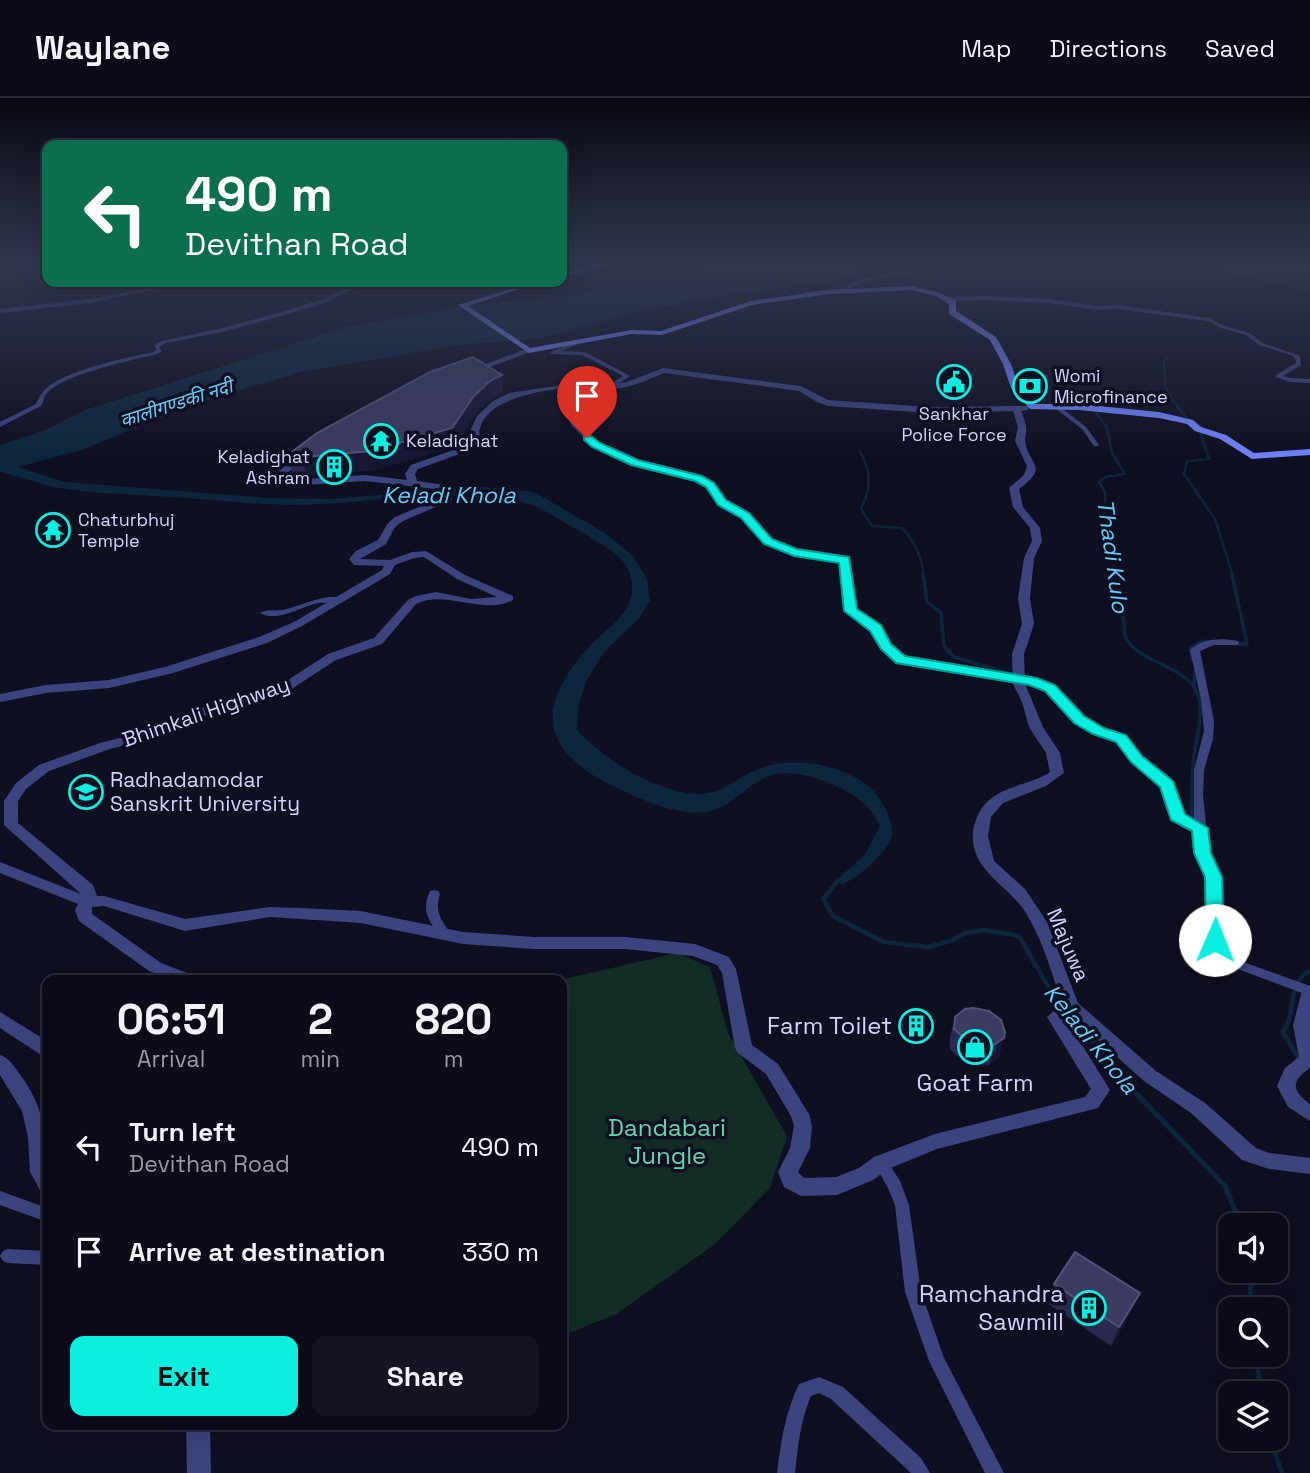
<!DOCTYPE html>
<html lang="en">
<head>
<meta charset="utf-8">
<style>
  :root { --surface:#0b0b1a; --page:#141423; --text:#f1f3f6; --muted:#9a9ba2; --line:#2b2b39; --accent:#0befe1 }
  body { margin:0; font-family:"Space Grotesk","Noto Sans Devanagari",sans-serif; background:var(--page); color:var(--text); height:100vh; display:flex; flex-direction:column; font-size:26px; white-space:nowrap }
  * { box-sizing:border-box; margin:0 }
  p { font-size:23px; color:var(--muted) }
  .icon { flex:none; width:38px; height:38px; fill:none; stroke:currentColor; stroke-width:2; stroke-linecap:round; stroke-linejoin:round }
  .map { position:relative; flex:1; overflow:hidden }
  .drawer { position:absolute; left:42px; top:877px; width:525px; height:455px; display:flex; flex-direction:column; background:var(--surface); border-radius:14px; box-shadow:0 7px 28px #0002,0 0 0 2px var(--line) }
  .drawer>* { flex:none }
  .top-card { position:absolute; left:42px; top:42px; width:525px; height:147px; border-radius:14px; box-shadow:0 7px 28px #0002,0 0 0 2px var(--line); background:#0b6e4f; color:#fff; overflow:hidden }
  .tools { position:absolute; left:1218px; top:1115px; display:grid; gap:14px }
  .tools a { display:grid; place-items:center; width:70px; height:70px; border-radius:14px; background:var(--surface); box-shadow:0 7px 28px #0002,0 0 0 2px var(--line); font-size:35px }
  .pin { position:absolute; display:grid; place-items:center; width:60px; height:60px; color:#fff; margin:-72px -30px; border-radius:50% 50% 50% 0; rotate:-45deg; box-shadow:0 0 7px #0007 }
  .pin .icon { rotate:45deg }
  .me { position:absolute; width:77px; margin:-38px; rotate:1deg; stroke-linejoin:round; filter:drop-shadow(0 0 5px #0008) }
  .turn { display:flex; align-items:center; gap:24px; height:147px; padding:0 28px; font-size:32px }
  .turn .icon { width:91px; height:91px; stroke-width:2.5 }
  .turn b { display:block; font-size:49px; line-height:60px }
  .eta { display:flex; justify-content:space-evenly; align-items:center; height:119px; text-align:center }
  .eta b { font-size:42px; font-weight:700; line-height:49px }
  .cta { display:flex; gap:14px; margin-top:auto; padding:14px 28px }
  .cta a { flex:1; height:80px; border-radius:14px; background:var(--accent); color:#111; font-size:28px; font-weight:700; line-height:80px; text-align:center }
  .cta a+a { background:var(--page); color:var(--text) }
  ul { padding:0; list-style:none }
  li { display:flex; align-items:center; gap:21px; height:105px; padding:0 28px }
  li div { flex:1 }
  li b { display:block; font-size:26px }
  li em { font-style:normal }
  header { display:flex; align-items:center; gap:42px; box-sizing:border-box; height:98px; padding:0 35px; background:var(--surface); border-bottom:2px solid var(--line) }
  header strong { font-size:33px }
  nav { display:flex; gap:38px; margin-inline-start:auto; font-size:24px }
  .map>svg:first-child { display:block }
  .green { fill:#122c26 }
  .water { fill:#0c263e }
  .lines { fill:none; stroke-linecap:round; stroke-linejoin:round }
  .stream-far4 { stroke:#0c263e; stroke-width:2 }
  .stream-far3 { stroke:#0c263e; stroke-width:2.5 }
  .stream-far2 { stroke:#0c263e; stroke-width:3.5 }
  .stream-far1 { stroke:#0c263e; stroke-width:4.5 }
  .stream { stroke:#0c263e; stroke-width:5 }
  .minor { fill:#3c447f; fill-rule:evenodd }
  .tertiary { fill:#3c447f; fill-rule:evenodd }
  .secondary { fill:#6e81f8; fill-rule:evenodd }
  .wall { fill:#2a294f }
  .shaded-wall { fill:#171735 }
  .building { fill:#3c3b62; stroke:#53537a; stroke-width:2 }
  .route { fill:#0befe1; stroke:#079b92; stroke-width:2 }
  .labels { text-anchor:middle; stroke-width:7; stroke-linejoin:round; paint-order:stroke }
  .far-poi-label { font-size:18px; fill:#d2d4fd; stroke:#0f0f22; text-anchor:start }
  .far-water-label { font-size:19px; font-style:italic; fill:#65ccf8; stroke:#0f0f22 }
  .street-label { font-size:21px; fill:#d2d4fd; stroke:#0f0f22 }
  .poi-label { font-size:21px; fill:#d2d4fd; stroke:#0f0f22; text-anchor:start }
  .water-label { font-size:23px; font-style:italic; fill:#65ccf8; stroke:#0f0f22 }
  .near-poi-label { font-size:24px; fill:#d2d4fd; stroke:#0f0f22; text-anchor:end }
  .near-park-label { font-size:24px; fill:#61d9a8; stroke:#0f0f22 }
</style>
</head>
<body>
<header>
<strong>Waylane</strong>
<nav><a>Map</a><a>Directions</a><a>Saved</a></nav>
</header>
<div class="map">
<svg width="1310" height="1375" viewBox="0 0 1310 1375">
  <rect width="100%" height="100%" fill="#0f0f22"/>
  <path class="green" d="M677 855 710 869 728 935 787 1038 770 1090 714 1147 616 1216 562 1238 560 882Z"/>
  <path class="water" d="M738 166H872L840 182 727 197 635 214 536 241 459 247 301 274 187 308 82 352 18 369 65 384 269 400 329 401 481 389 534 394 605 435 633 458 647 480 650 502 640 519 604 554 587 582 579 604 577 632C603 660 648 689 687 695 724 700 730 681 761 670 798 656 866 669 884 708 890 721 897 735 887 748 877 762 859 779 843 786L836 784V782L864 758 880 728C877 723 874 717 870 712 851 689 792 665 764 680 748 688 734 704 718 711 688 722 650 705 623 693 545 658 529 614 590 548 603 534 624 521 630 502 636 486 630 469 618 458 606 447 589 439 576 431 556 420 537 406 515 402 440 387 363 408 287 407 248 406 209 401 170 399 132 396 91 396 53 389 36 385 18 378 0 374V347L43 333 85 312 347 229 474 207 567 197Z
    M1187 166H1296L1310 170V193Z"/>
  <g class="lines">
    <path class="stream-far4" d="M1169 258 1164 262 1165 288 1173 303"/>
    <path class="stream-far3" d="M1172 301 1186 320 1203 330
      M1095 313 1107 330 1112 355 1125 376 1105 379 1099 384 1105 394V421L1116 478
      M1201 337 1209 361 1187 363 1184 376 1215 421 1233 478
      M860 354C872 374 871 391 861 411L872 428 902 430C916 444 921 459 924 478"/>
    <path class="stream-far2" d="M923 476 927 504 941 515 944 548 954 559 1012 576
      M1116 476C1116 495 1119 501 1123 518 1125 525 1123 534 1126 540 1140 567 1192 567 1199 601 1203 622 1195 645 1193 666 1192 679 1192 692 1192 704
      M1232 476 1247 546H1234
      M1192 562 1190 550 1203 543 1209 544
      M1194 588 1195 573"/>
    <path class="stream-far1" d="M1191 721 1192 703
      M838 783 823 801 833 818 884 844 928 849 950 843 965 835 984 832 1019 838 1050 892 1064 908
      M1076 922 1138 997
      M1299 961 1283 934C1298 912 1286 884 1310 873"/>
    <path class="stream" d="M1136 995 1225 1088 1241 1127
      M1249 1211 1252 1172
      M1255 1256 1262 1295
      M1270 1340 1282 1375"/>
    <path class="minor" d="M588 166 586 167 562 169V167Z
      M935 166H943C919 177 863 177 848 193L808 196 805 194 846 190 848 186 859 182Z
      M181 184H191L90 205 0 215V211L90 201Z
      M281 184H350L352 187 363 184H371L356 189 327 204 282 218 222 234 166 245 159 249 162 253 157 256C133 262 58 277 45 298 44 301 43 305 41 308L0 329V324L36 306C38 303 39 298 41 296 57 273 126 260 153 254L156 252 154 247 162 243 222 230 278 215 323 201 352 187 283 186Z
      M985 198 1049 201 1096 208 1118 207 1209 220 1225 228 1250 235 1263 245 1300 258 1301 267 1283 278 1290 280 1310 281V285L1289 284 1276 279V277L1296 265 1295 260 1291 257 1259 247 1246 237 1221 230 1208 223 1118 211 1096 212 1049 205 985 202 949 203 946 201 949 199Z
      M573 245 578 246 562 253 585 254 630 278 600 298 608 311 607 312 585 315 576 321V326L594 344 636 363 701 378 713 385 725 403 748 415 771 442 796 452 848 460 855 512 879 528 890 547 904 560 1032 581 1053 588 1082 620 1102 631 1125 638 1140 659 1171 685 1182 717 1194 723V672L1204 633 1201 602 1190 552C1203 540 1222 540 1238 543L1239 545 1238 547H1214L1200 553 1214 623 1213 641 1204 672 1203 697 1209 755 1219 779 1220 852 1224 857 1310 888V898L1216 863 1208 853 1207 779 1197 755 1195 732 1173 721 1162 688 1132 663 1117 642 1094 635 1076 624 1047 592 1030 587 898 564 883 550 872 532 847 513 841 464 794 456 765 446 742 419 719 407 707 389 696 382 632 366 590 346 571 327 570 320 581 312 601 309 593 297 594 296 623 278 582 257 553 256 550 254Z
      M1055 308H1059L1086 329 1099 347 1098 348H1094L1082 331 1055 310Z
      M330 499H341L345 502C338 506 327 504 318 505 300 509 277 525 260 515 267 511 275 513 283 512 299 508 313 501 330 499Z
      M434 792 438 793 440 796C434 817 442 821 452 838L450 841H442C430 823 420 815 430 793Z
      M881 1059 886 1061 900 1083 909 1107 921 1194 944 1260 1004 1375H985L929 1263 905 1194 895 1107 888 1090 874 1065 876 1061Z
      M0 1093 47 1110V1124L0 1107Z
      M8 1151 47 1153V1167L8 1165 3 1163 0 1158 3 1153Z
      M819 1279 843 1289 921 1360 930 1375H911L831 1301 819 1295 811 1298C800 1323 798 1349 795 1375H777C781 1343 785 1315 799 1286Z"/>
    <path class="tertiary" d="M526 251 533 253 471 276 464 274Z
      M663 270 801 288 828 302 931 309 1028 308V312L1021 313C1023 318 1026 324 1026 330 1027 334 1025 337 1025 341 1026 366 1052 367 1019 391L1023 409 1040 430 1042 443 1034 460 1030 500 1034 526 1024 556 1025 586 1043 629 1060 655 1064 675 1046 688 1003 705 991 719 988 738 994 763 1025 791 1047 824 1078 905 1156 973 1205 1005 1256 1050 1269 1055 1310 1060V1076L1269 1071 1242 1062 1191 1015 1144 983 1070 917 1066 921 1110 992 1098 1010 937 1051 888 1071 873 1082 837 1097 801 1098 784 1089 778 1074 790 1050 794 1028 791 1018 766 976 738 955 735 950 722 875 717 867 693 858 625 851H534L463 846 361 825 270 819 185 833 104 808 92 809V816L161 865 195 878 197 882H172L149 873 79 823 75 812 78 806 0 775V764L81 796 4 727V703L16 685 39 667 100 645 162 629 199 610 285 584 328 556 374 540 408 502 416 498 436 494 471 501 497 499 457 481 424 459 414 460 395 467 390 476 302 528 267 545 173 575 109 590 46 595 0 604V596L46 587 109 582 165 569 259 539 294 524 382 472 384 468 354 467 349 461 356 453 378 442 388 425 395 419 443 399 444 392 365 383 306 387 284 383 279 373 301 355 309 357 289 374 291 379 306 381 365 377 407 382 405 376 411 367 459 350 472 342 470 333 477 318 493 303 509 295 582 284 610 287 627 284ZM664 275 799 293 817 304 828 308 931 315 1013 313 1018 329 1015 343 1027 368 1024 377 1009 390 1013 409 1030 430 1032 443 1024 460 1018 500 1022 526 1012 556 1013 586 1022 604 1029 629 1046 655 1050 674C1031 687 1004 687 987 704 979 712 975 722 973 733 969 773 1008 786 1026 815 1043 843 1052 875 1062 906L1047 919 1091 991 1085 999 935 1036 874 1059 859 1070 836 1079 804 1080 798 1074 810 1050 812 1028 809 1016 778 966 752 947 736 871 729 859 695 846 625 839H534L463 834 361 813 300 810 270 809 185 821 104 798H97L93 787 18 725V703L26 691 49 673 110 651 172 635 209 616 293 590 336 562 382 546 416 506C446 491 482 518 513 502V498L465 477 426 453 412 454 390 462 360 461 386 446 395 429 403 423 452 402V388L417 383 415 376 418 371 465 354 480 345C481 340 478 335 480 330 490 297 551 291 580 289 591 288 602 292 612 291 631 290 647 282 664 275Z
      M1310 887V970C1291 983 1291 992 1310 1006V1023L1288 1009 1277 988 1285 970 1299 959 1293 927 1302 893 1304 889Z
      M0 914 47 943V959L41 957 0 930Z
      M0 957C9 960 14 968 19 975 48 1014 49 1048 47 1095L40 1092 30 1074 28 1039 22 1013 0 977Z
      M186 1326H210L211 1375H187Z"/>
    <path class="secondary" d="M600 166H613L562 179V175Z
      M532 184H541L468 208 530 250 632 232 661 233 751 203 829 192 912 188 940 195 956 203V213L996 239 1011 266 1019 289 1035 306H1079L1159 314 1193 322 1201 329 1226 337 1254 355 1310 351V357L1252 361 1220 341 1195 333 1187 326 1159 320 1079 312 1030 311 1011 290 1003 266 990 242 949 216V206L936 198 912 192 829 196 752 207 662 237 632 236 529 255 458 207Z"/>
  </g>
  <path class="wall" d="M502 277 503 295 491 301 475 316 454 349 374 372 306 378 292 375 289 356Z
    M955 919 1005 934 999 959 989 967 966 966 950 951V939Z
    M1054 1186 1131 1214 1111 1248 1047 1205Z"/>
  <path class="shaded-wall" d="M502 277 503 295 491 301 475 316 454 349 374 372 306 378 303 359 490 283Z
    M1004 940 999 959 989 967 994 947Z
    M1140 1195 1131 1214 1111 1248 1119 1229Z"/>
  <path class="building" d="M473 259 502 277 490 283 474 298 452 330 371 353 303 359 289 356 317 335 430 274Z
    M973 910 989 913 1001 922 1005 934 1004 940 994 947 971 946 954 931 955 919 965 911Z
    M1075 1154 1140 1195 1119 1229 1054 1186Z"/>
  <linearGradient id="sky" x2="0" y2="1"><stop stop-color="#080813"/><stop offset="0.46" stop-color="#31374f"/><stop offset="1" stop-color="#31374f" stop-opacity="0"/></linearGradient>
  <rect width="1310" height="359" fill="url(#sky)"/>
  <path class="route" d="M584 338H591L600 345 638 362 702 378 714 385 726 402 749 415 772 441 797 451 849 459 857 511 881 527 891 546 905 558 1037 580 1055 587 1084 618 1104 630 1126 637 1142 658 1173 683 1185 716 1208 730 1211 755 1222 779 1224 842 1221 846H1208L1206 842 1205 779 1194 755 1192 733 1171 722 1160 689 1131 664 1116 644 1093 636 1074 625 1045 593 1029 587 896 565 881 551 870 533 844 513 839 465 794 458 764 446 741 420 718 407 706 389 695 383 631 367 592 349 584 342Z"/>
  <defs>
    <g id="civic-ring" transform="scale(1.75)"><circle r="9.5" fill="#0f0f22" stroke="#0befe1" stroke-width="1.5"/><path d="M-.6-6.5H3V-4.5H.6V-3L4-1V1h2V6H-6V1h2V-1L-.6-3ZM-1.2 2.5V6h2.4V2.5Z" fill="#0befe1"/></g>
    <g id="bank-ring" transform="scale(1.75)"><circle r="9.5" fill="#0f0f22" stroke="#0befe1" stroke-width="1.5"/><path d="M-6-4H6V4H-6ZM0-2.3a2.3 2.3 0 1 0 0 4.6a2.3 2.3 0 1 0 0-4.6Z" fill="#0befe1"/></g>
    <g id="temple-ring" transform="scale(1.75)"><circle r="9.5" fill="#0f0f22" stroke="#0befe1" stroke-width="1.5"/><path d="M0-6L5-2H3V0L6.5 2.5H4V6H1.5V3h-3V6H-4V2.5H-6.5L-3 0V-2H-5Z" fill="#0befe1"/></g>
    <g id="building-ring" transform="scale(1.75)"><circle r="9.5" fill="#0f0f22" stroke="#0befe1" stroke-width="1.5"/><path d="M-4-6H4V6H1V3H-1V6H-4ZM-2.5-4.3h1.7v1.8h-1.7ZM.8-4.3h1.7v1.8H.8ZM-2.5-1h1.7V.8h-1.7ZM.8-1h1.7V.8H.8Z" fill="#0befe1"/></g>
    <g id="university-ring" transform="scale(1.75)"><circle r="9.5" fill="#0f0f22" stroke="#0befe1" stroke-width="1.5"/><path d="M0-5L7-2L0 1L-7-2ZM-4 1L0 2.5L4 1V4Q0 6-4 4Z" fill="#0befe1"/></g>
    <g id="shop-ring" transform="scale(1.75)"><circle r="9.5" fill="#0f0f22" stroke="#0befe1" stroke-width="1.5"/><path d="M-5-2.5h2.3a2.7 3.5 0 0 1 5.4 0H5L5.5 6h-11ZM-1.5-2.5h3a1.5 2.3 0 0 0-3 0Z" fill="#0befe1"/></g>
  </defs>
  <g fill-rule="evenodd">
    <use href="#civic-ring" x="954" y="284"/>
    <use href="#bank-ring" x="1030" y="288"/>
    <use href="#temple-ring" x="381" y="343"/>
    <use href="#building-ring" x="334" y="369"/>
    <use href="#temple-ring" x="53" y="432"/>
    <use href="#university-ring" x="86" y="694"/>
    <use href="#building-ring" x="916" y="928"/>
    <use href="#shop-ring" x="975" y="949"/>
    <use href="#building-ring" x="1089" y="1210"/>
  </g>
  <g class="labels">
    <g class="far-poi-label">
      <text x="1054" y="284">Womi<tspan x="1054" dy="21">Microfinance</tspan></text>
      <text x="954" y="322" text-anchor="middle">Sankhar<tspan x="954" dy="21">Police Force</tspan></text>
      <text x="406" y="349">Keladighat</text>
      <text x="310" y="365" text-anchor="end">Keladighat<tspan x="310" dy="21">Ashram</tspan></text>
      <text x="78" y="428">Chaturbhuj<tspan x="78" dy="21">Temple</tspan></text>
    </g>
    <g class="far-water-label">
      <text transform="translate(176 305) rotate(-18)" y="7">कालीगण्डकी नदी</text>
    </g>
    <g class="street-label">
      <text transform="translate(206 614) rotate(-19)" y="7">Bhimkali Highway</text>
      <text transform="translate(1068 847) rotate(67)" y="7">Majuwa</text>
    </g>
    <g class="poi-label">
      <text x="110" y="689">Radhadamodar<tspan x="110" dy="24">Sanskrit University</tspan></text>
    </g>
    <g class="water-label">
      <text x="449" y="405">Keladi Khola</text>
      <text transform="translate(1113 458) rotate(82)" y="8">Thadi Kulo</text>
      <text transform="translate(1091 941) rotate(51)" y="8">Keladi Khola</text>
    </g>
    <g class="near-poi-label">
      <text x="892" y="936">Farm Toilet</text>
      <text x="975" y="993" text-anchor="middle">Goat Farm</text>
      <text x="1064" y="1204">Ramchandra<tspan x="1064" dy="28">Sawmill</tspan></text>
    </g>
    <g class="near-park-label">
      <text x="667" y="1038">Dandabari<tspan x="667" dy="28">Jungle</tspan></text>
    </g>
  </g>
</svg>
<div class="tools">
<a><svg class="icon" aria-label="sound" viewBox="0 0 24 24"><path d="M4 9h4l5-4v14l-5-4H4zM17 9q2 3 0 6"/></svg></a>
<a><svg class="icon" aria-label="search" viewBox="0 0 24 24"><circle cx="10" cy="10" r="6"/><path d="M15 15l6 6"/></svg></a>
<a><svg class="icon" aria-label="layers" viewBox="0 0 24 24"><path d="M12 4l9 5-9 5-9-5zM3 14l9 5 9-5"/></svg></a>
</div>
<div class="pin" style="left:587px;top:340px;background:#d93025"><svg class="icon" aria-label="arrive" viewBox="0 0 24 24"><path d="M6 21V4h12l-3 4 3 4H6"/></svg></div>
<svg class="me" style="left:1215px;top:842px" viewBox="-20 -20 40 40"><circle r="19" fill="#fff"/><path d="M0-13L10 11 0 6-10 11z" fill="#0befe1"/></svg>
<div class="top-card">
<div class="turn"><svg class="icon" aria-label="left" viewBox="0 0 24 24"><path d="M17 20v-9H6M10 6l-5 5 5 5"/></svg><div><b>490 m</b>Devithan Road</div></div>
</div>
<section class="drawer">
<div class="eta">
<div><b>06:51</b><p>Arrival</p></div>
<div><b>2</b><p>min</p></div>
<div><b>820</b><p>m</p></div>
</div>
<ul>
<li><svg class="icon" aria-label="left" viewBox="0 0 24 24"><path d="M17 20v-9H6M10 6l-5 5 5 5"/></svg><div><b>Turn left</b><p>Devithan Road</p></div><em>490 m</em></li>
<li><svg class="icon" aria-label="arrive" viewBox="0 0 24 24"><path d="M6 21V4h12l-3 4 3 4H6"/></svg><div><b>Arrive at destination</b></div><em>330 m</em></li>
</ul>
<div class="cta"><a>Exit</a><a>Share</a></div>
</section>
</div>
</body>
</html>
